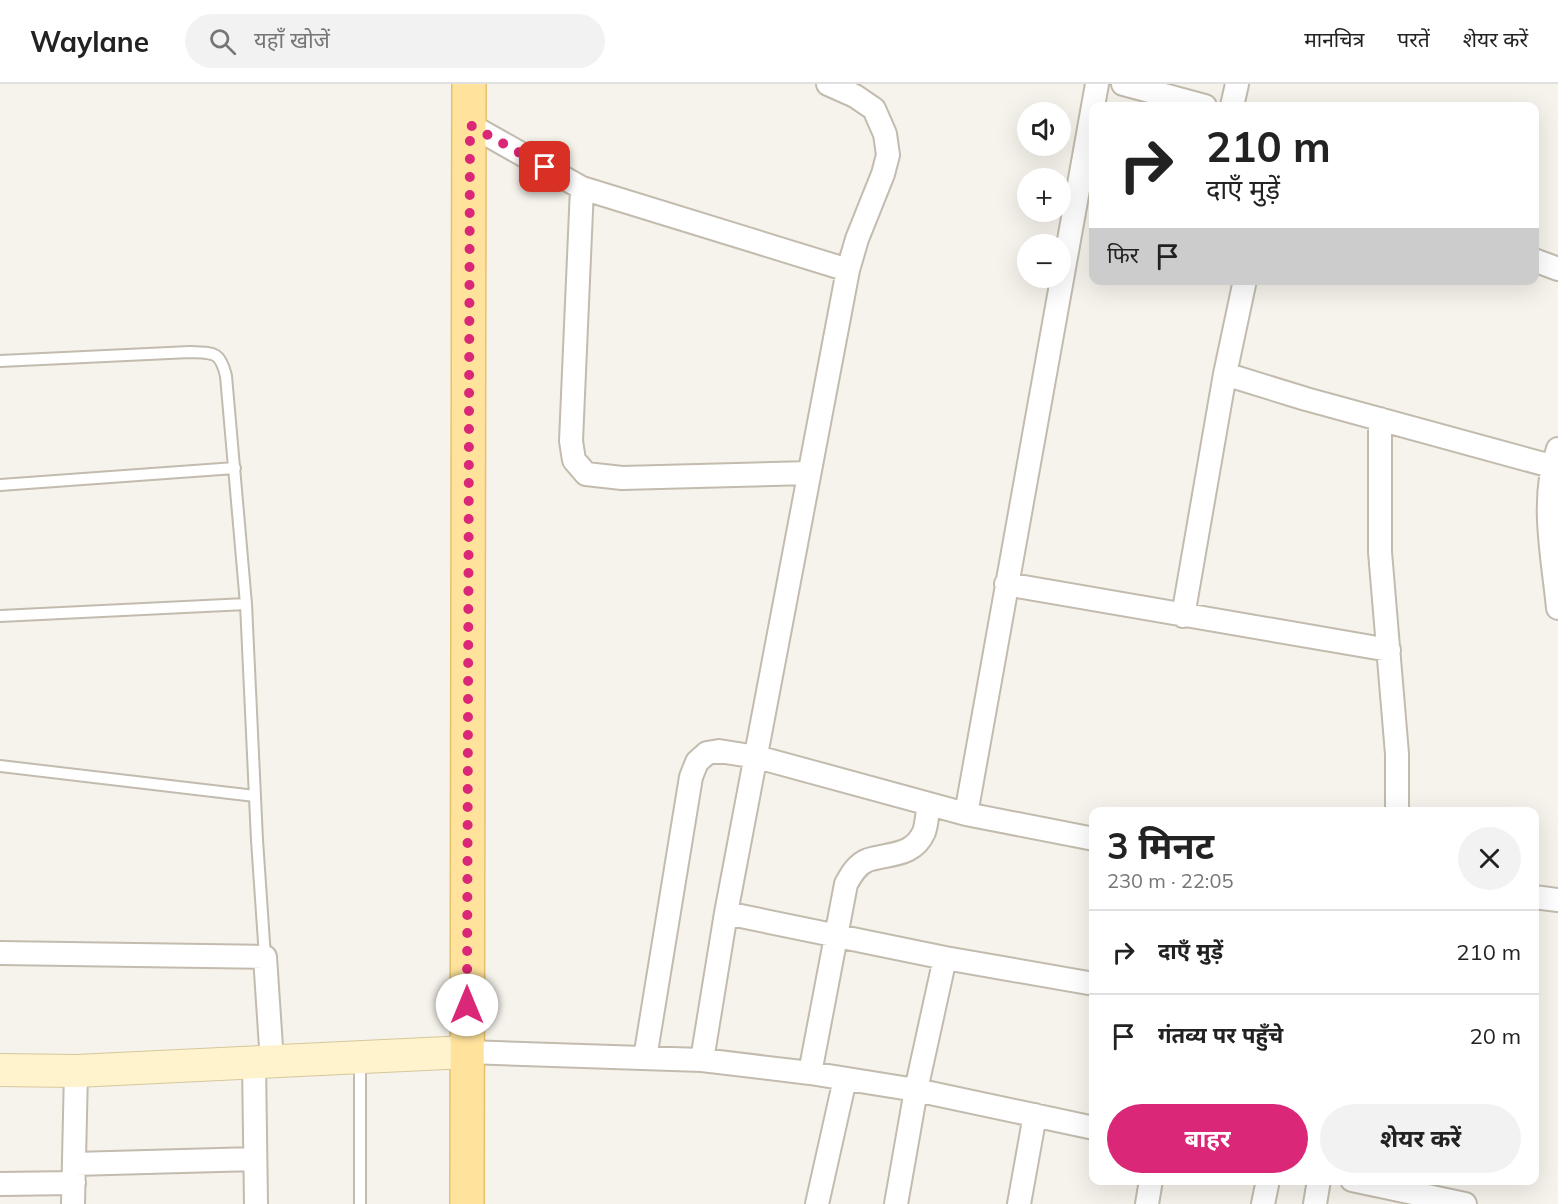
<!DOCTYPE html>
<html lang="hi">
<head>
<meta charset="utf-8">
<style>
  :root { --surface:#fff; --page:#f2f2f2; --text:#222; --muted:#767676; --line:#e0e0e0; --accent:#db2777 }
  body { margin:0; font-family:Mulish,"Noto Sans Devanagari",sans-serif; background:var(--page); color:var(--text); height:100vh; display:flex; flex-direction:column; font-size:22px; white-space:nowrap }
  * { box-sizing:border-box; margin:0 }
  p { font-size:20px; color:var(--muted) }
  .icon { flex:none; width:33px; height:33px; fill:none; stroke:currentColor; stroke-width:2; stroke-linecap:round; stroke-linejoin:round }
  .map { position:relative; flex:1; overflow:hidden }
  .panel { position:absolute; left:1089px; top:723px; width:450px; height:378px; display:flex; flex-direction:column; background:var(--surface); border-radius:12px; box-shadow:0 6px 24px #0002 }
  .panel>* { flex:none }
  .banner { position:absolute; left:1089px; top:18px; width:450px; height:183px; border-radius:12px; box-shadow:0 6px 24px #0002; background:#fff; color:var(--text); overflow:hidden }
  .controls { position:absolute; left:1017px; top:18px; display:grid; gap:12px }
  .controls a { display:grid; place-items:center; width:54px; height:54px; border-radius:50%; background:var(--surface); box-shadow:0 6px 24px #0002; font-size:30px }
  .pin { position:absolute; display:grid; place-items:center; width:51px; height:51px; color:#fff; margin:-26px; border-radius:12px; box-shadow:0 3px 9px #0006 }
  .me { position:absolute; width:66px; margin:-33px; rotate:0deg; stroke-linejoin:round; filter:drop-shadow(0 0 4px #0008) }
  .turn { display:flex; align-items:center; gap:21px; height:126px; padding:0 18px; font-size:27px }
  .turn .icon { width:78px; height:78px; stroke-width:2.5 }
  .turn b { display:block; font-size:42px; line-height:51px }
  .then { display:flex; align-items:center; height:57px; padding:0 18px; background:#0003; gap:12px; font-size:22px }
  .round { display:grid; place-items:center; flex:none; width:63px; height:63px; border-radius:32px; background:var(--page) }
  .head { display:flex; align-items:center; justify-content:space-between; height:102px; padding:0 18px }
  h1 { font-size:36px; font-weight:700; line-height:45px }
  .action { display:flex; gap:12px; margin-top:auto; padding:12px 18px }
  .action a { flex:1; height:69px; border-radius:36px; background:var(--accent); color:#fff; font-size:24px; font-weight:700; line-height:69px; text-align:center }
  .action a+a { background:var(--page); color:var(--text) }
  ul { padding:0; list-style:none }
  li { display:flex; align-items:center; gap:18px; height:84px; padding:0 18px; border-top:2px solid var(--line) }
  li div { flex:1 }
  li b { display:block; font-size:22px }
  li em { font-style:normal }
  header { display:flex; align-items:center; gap:36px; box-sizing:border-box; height:84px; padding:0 30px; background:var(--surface); border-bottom:2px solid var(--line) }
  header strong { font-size:28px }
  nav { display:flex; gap:33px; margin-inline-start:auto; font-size:21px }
  .search { width:420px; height:54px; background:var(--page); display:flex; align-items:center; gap:15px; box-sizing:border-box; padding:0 21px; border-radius:33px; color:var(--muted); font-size:22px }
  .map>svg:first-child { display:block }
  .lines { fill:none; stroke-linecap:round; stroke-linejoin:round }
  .service-casing { stroke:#c2bbae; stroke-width:14 }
  .minor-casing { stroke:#c2bbae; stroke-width:26 }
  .secondary-casing { stroke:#d6c79b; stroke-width:34 }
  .primary-casing { stroke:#e6c16a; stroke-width:36 }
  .service { stroke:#fff; stroke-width:10 }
  .minor { stroke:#fff; stroke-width:22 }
  .secondary { stroke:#fff3cd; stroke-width:32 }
  .primary { stroke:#ffe39c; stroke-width:33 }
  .route { stroke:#db2777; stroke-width:10; stroke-dasharray:0 18 }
</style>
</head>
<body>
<header>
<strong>Waylane</strong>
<div class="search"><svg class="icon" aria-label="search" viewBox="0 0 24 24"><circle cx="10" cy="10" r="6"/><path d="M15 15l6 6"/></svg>यहाँ खोजें</div>
<nav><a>मानचित्र</a><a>परतें</a><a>शेयर करें</a></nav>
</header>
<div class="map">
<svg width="1558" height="1120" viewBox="0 0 1558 1120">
  <rect width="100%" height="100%" fill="#f6f3ec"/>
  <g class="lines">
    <g class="service-casing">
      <path id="service" d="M0 277 190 268C214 269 220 267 226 292L246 520 257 756 265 873
        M0 401 235 384
        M0 532 246 520
        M0 682 255 712
        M360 1120V977"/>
    </g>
    <g class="minor-casing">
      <path id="minor" d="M1123 0 1205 22
        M1232 22 1237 0
        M470 41 582 104 848 186
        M582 104 571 357 574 376 586 390 622 394 809 389
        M1534 176 1558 185
        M1225 290 1306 315 1558 384
        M1380 335V468L1397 670V728
        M1558 365C1540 415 1553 473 1558 524
        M1006 500 1389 566
        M1183 532 1225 290 1245 196
        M966 730 1097 0
        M1534 813 1558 816
        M726 829 945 874 1094 900
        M0 869 265 873 272 978
        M467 968 702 976 810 989 916 1006 1094 1044
        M645 974 691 693 697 678 707 669 719 667 757 673 966 730 1094 755
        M702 976 726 829 848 186 857 155 883 90 888 71 885 50 874 25 855 12 828 0
        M254 979 256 1120
        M810 989 846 800C851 791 857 780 868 776 889 769 913 773 924 748 927 740 927 729 929 720
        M74 1080 255 1075
        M1352 1096 1465 1120
        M0 1100 74 1099
        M73 1120 76 987
        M817 1120 845 995
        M896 1120 916 1006 945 874
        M1019 1120 1035 1031
        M1147 1120 1151 1096
        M1263 1120 1268 1096
        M1315 1120 1319 1096"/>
    </g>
    <g class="secondary-casing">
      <path id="secondary" d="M0 986 76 987 467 968"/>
    </g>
    <g class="primary-casing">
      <path id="primary" d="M467 1120 469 0"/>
    </g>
    <use href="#service" class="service"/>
    <use href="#minor" class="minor"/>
    <use href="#secondary" class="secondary"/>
    <use href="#primary" class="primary"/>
  </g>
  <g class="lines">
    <path class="route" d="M467 921 470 41 545 83"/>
  </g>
</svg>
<div class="controls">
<a><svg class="icon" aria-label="sound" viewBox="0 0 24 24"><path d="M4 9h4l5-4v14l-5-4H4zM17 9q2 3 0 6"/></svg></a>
<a>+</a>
<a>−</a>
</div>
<div class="pin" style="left:545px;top:83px;background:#d93025"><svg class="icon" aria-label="arrive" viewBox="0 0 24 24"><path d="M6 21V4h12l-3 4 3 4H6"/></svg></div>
<svg class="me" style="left:467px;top:921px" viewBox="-20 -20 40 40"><circle r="19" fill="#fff"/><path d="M0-13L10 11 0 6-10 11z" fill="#db2777"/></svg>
<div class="banner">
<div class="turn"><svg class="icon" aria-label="right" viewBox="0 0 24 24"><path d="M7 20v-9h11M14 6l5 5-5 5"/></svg><div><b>210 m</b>दाएँ मुड़ें</div></div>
<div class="then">फिर<svg class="icon" aria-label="arrive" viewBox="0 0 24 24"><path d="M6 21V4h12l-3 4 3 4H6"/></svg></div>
</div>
<section class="panel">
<div class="head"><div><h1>3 मिनट</h1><p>230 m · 22:05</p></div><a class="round"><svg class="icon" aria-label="close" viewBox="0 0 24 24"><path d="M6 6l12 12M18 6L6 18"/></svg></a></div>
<ul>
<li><svg class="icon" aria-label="right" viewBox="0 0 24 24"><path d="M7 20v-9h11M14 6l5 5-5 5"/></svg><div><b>दाएँ मुड़ें</b></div><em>210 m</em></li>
<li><svg class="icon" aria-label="arrive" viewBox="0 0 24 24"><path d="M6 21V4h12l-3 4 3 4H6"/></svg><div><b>गंतव्य पर पहुँचे</b></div><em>20 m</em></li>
</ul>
<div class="action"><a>बाहर</a><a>शेयर करें</a></div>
</section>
</div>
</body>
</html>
